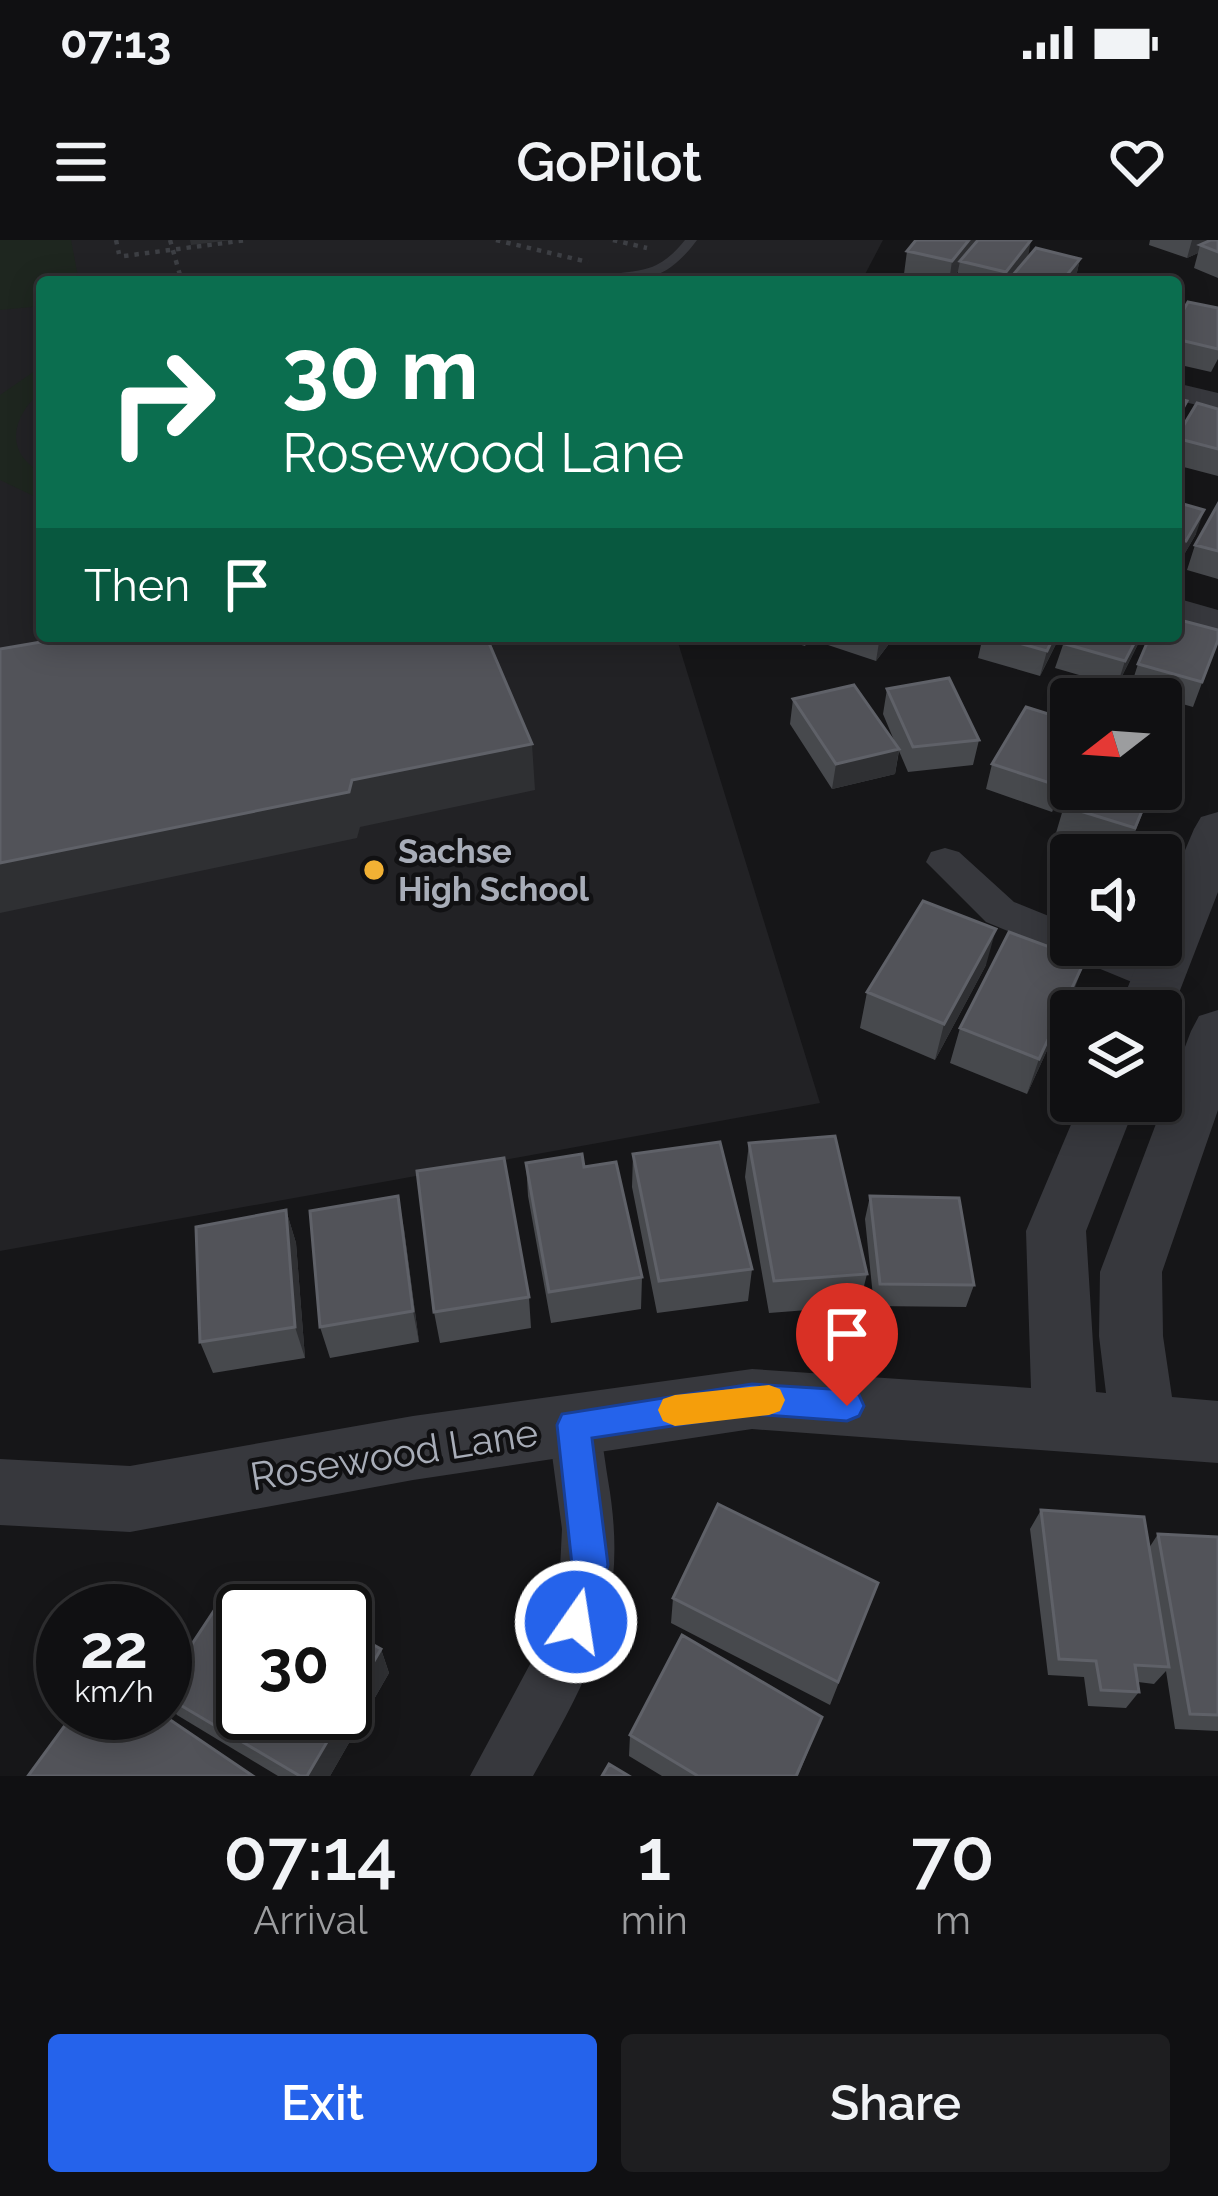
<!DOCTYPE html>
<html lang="en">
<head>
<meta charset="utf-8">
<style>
  :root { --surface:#101012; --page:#1e1e20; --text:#f1f3f6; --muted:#9c9d9f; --line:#303032; --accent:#2563eb }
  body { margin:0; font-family:Raleway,sans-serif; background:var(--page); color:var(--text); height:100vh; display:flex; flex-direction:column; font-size:45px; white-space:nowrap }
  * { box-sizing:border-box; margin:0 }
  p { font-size:39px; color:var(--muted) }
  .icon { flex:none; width:66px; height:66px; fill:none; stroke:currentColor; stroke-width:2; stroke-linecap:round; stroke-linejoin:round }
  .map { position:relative; height:1536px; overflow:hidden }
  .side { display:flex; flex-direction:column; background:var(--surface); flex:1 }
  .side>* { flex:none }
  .top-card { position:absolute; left:36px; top:36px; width:1146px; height:366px; border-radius:12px; box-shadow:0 6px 30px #0003,0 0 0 3px var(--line); background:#0b6e4f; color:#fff; overflow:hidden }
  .needle { width:78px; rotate:253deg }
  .buttons { position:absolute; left:1050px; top:438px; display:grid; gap:24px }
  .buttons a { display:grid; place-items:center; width:132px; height:132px; border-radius:12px; background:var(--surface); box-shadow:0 6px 30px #0003,0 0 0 3px var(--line); font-size:60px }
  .speed { position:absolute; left:36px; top:1344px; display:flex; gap:24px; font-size:60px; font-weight:700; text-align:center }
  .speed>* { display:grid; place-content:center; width:156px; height:156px; border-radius:50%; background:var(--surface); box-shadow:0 6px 30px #0003,0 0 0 3px var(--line); line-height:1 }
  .speed small { font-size:30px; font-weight:400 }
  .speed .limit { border:6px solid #111; border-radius:18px; background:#fff; color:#111 }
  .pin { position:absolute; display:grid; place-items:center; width:102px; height:102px; color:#fff; margin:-123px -51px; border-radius:50% 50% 50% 0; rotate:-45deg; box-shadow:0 0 12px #0007 }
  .pin .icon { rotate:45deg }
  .me { position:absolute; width:132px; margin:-66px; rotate:13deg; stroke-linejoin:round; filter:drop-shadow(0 0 9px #0008) }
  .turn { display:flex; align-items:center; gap:42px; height:252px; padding:0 48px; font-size:54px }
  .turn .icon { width:156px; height:156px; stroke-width:2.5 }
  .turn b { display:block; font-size:84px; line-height:102px }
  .then { display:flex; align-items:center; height:114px; padding:0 48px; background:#0003; gap:24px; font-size:45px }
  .eta { display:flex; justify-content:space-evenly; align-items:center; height:204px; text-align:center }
  .eta b { font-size:72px; font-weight:600; line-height:84px }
  .button { display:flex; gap:24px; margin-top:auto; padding:24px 48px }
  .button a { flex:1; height:138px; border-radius:12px; background:var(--accent); color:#fff; font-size:48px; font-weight:600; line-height:138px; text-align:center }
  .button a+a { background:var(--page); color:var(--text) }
  .status { display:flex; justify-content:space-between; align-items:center; height:84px; padding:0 60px; background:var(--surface); direction:ltr }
  .status svg { height:33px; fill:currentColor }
  header { display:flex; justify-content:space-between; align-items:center; height:156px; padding:0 48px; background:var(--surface); font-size:54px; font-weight:600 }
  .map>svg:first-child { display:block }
  .built { fill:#222225 }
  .green { fill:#1e261f }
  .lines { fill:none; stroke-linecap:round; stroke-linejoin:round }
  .path { stroke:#3d3f44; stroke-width:4.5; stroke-dasharray:4.5 6; stroke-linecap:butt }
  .service { fill:#37383d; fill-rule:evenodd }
  .minor { fill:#37383d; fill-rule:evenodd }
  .tertiary { fill:#37383d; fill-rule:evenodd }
  .wall { fill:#47494d }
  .shaded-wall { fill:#2f3033 }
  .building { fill:#525359; stroke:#5f6168; stroke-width:3 }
  .route { fill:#2563eb; stroke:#184099; stroke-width:3 }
  .slow { fill:#f59e0b }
  .poi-dot { fill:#f2b134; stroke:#111113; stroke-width:4.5 }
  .labels { text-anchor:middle; stroke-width:9; stroke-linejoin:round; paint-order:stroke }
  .poi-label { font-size:33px; font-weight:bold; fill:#a8adb8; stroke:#111113; text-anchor:start }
  .near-street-label { font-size:39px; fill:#a8adb8; stroke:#111113 }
</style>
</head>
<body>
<div class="status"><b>07:13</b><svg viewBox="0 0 49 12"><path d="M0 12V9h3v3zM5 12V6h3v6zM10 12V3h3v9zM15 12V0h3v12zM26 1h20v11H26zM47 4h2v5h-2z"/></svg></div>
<header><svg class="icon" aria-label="menu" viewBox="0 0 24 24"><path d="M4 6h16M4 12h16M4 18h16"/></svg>GoPilot<svg class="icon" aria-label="heart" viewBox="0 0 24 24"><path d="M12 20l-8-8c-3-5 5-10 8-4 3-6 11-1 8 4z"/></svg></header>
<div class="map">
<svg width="1218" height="1536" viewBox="0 0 1218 1536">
  <rect width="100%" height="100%" fill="#161618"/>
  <path class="built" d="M0 0H883L861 42H42V396H676L820 863 0 1011Z"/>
  <path class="green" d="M0 0H71L79 42H42V66L0 70Z
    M42 126V150C13 176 2 211 42 233V260L0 240V155Z"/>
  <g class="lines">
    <path class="path" d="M116 0 119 14
      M170 0 182 42
      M496 0 588 22
      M613 0 647 8
      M124 16 247 0"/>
    <path class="service" d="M685 0H697C665 43 641 42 591 42 630 23 650 44 685 0Z"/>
    <path class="minor" d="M1176 143 1218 153V170L1176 160Z
      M1176 358 1218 370V390L1176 378Z
      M945 608 959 612 1014 662 1071 685V705C1104 705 1161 703 1180 736L1174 747 1159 752 1144 747 986 682 926 622 931 612Z
      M574 1161 592 1168C602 1191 604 1215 608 1240 630 1367 593 1428 533 1536H470L536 1413 559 1350 562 1289 548 1185 556 1168Z"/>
    <path class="tertiary" d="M1218 572V652L1172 771 1161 787V771H1118L1145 705H1161V667L1194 589 1201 577Z
      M1218 770V870L1162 1032 1163 1096 1172 1157 1218 1161V1223L752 1189 413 1240 130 1292 0 1285V1219L130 1226 413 1176 752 1129 1031 1148 1026 991 1081 861H1137L1086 991 1096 1152 1106 1153 1099 1096 1100 1032 1191 791 1199 776Z"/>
  </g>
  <path class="wall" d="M1150 0H1218V38L1194 28 1198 13 1187 18 1149 5Z
    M976 3 1028 18 1080 19 1076 36 1109 42H956L958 31 950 42H941L904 34 907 11Z
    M1218 68V119L1211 132 1176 124V83Z
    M1218 169V236L1176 225V199Z
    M1176 262 1196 294 1178 325H1176Z
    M1218 264V339L1187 330 1195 305Z
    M771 396H812L805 406Z
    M819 396H895L876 421 819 402Z
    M949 396H979L975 403Z
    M983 396H1060L1040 436 978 418Z
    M1066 396H1142L1117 446 1055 428Z
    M1218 400 1193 467 1130 449 1138 424Z
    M887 449 979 500 973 525 908 532 899 511 895 534 832 549 790 484 793 459 896 505 883 474Z
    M1071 481V534L1052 572 986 549 992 524Z
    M1152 549 1126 615H1092L1053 603 1064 566Z
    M986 725 935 820 860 788 867 752Z
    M1072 756 1027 854 950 823 960 788Z
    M749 903 867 1034 859 1066 769 1073 745 937Z
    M633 914 752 1029 748 1061 657 1073 632 947Z
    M526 923 584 927 642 1037 641 1069 551 1083 528 956Z
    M870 956 974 1045 966 1067 874 1066 865 979Z
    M286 970 296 1003 305 1118 213 1133 200 1102Z
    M404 989 419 1102 330 1118 320 1087Z
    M529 1057 531 1088 440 1103 434 1072Z
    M1041 1270 1149 1308 1158 1294 1218 1297V1491L1175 1489 1166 1431 1154 1444 1138 1442 1139 1452 1126 1468 1088 1466 1084 1437 1048 1435 1030 1289Z
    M878 1343 830 1465 671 1383 673 1358Z
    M381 1409 389 1433 330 1536H278L177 1475 165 1459V1445L243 1473Z
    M822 1477 798 1536H662L629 1516 630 1495Z"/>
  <path class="shaded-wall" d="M190 0H232L191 5Z
    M969 0H977L975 10 960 21 958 31 949 42 952 21Z
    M1031 0 1027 23 1012 36 1011 42H1004L1006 32Z
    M1192 0H1218L1200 5 1198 13 1187 18Z
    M1080 19 1075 42H1061Z
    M1187 161 1179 185 1176 191V181Z
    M1204 270 1196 294 1178 325 1186 301Z
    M880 396H895L876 421Z
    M1054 396H1060L1040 436 1047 411Z
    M1138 396H1142L1117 446 1125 421Z
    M532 504 535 550 360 587 357 598 0 673V623L352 540Z
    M899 509 895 534 832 549 836 524Z
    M1071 524V534L1052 572 1059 546Z
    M996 689 986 725 935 820 944 784Z
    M1085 720 1072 756 1027 854 1039 819Z
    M398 956 404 989 419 1102 413 1071Z
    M286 970 296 1003 305 1118 295 1087Z
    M381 1409 389 1433 330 1536H307Z"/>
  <path class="building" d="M916 0H969L952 21 907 11Z
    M978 0H1031L1006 32 960 21Z
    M1211 0H1218V12L1200 5Z
    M1036 8 1080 19 1061 42H1037L1012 36Z
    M1077 35 1109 42H1071Z
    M1188 62 1218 68V109L1176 99V83Z
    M1176 158 1187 161 1176 181Z
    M1197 163 1218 169V209L1176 198Z
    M1176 262 1204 270 1186 301 1176 298Z
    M1218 264V311L1195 305Z
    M1176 379 1218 390V400L1202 442 1138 424 1150 396H1176Z
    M76 396H486L532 504 352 540 349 552 0 623V409Z
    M994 396H1054L1047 411Z
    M1066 396H1138L1125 421 1062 403Z
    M949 438 979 500 913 507 887 449Z
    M854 445 899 509 836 524 793 459Z
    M1026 467 1071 481V524L1059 546 992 524Z
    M1071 549H1151L1135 588 1064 566Z
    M923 661 996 689 944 784 867 752Z
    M1009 692 1085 720 1039 819 960 788Z
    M835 896 867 1034 774 1041 749 903Z
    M720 902 752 1029 659 1041 633 914Z
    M582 914 584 927 616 922 642 1037 549 1052 526 923Z
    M504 918 529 1057 434 1072 417 931Z
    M398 956 413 1071 320 1087 310 971Z
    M870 956 959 958 974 1045 880 1044Z
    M286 970 295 1087 200 1102 196 987Z
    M718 1264 878 1343 838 1442 673 1358Z
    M1041 1270 1144 1277 1169 1427 1135 1425 1139 1452 1101 1450 1096 1421 1059 1419Z
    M1158 1294 1218 1297V1475L1190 1474Z
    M227 1351 263 1371H243V1473H344L307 1536H300L165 1456V1445Z
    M345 1389 381 1409 345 1471Z
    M682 1395 822 1477 796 1536H698L630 1495Z
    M74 1473H160L253 1536H28Z
    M609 1524 629 1536H602Z"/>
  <path class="route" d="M752 1144 847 1150 859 1155 864 1166 859 1176 847 1181 752 1174 592 1198 608 1325 589 1394 576 1400 563 1394 558 1382 572 1325 557 1185 562 1174Z"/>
  <path class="slow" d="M769 1145 780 1149 785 1160 780 1171 769 1175 675 1186 663 1181 658 1170 663 1159 675 1155Z"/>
  <circle class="poi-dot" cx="374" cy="630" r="12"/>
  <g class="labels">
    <g class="poi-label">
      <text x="398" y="623">Sachse<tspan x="398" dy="38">High School</tspan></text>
    </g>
    <g class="near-street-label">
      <text transform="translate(394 1214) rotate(-9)" y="14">Rosewood Lane</text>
    </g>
  </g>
</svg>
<div class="buttons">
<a><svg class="needle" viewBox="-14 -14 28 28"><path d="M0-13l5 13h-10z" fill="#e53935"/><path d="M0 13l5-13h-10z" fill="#9c9d9f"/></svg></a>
<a><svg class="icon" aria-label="sound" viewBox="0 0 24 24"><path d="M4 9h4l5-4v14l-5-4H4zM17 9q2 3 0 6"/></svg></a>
<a><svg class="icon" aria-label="layers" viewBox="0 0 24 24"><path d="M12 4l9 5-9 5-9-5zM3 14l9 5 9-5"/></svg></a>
</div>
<div class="speed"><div>22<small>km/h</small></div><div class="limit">30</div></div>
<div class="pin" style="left:847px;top:1166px;background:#d93025"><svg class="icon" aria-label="arrive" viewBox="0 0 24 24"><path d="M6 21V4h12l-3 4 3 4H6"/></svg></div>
<svg class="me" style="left:576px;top:1382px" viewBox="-20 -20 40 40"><circle r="17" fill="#2563eb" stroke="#fff" stroke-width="3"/><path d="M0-11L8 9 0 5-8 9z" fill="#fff"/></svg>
<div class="top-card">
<div class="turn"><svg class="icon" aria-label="right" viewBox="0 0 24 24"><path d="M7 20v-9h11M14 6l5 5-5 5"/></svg><div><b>30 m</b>Rosewood Lane</div></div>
<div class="then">Then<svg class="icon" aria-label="arrive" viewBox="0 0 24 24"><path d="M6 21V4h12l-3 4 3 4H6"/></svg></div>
</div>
</div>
<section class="side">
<div class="eta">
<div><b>07:14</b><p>Arrival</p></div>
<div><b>1</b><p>min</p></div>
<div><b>70</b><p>m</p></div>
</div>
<div class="button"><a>Exit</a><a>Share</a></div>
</section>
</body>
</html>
